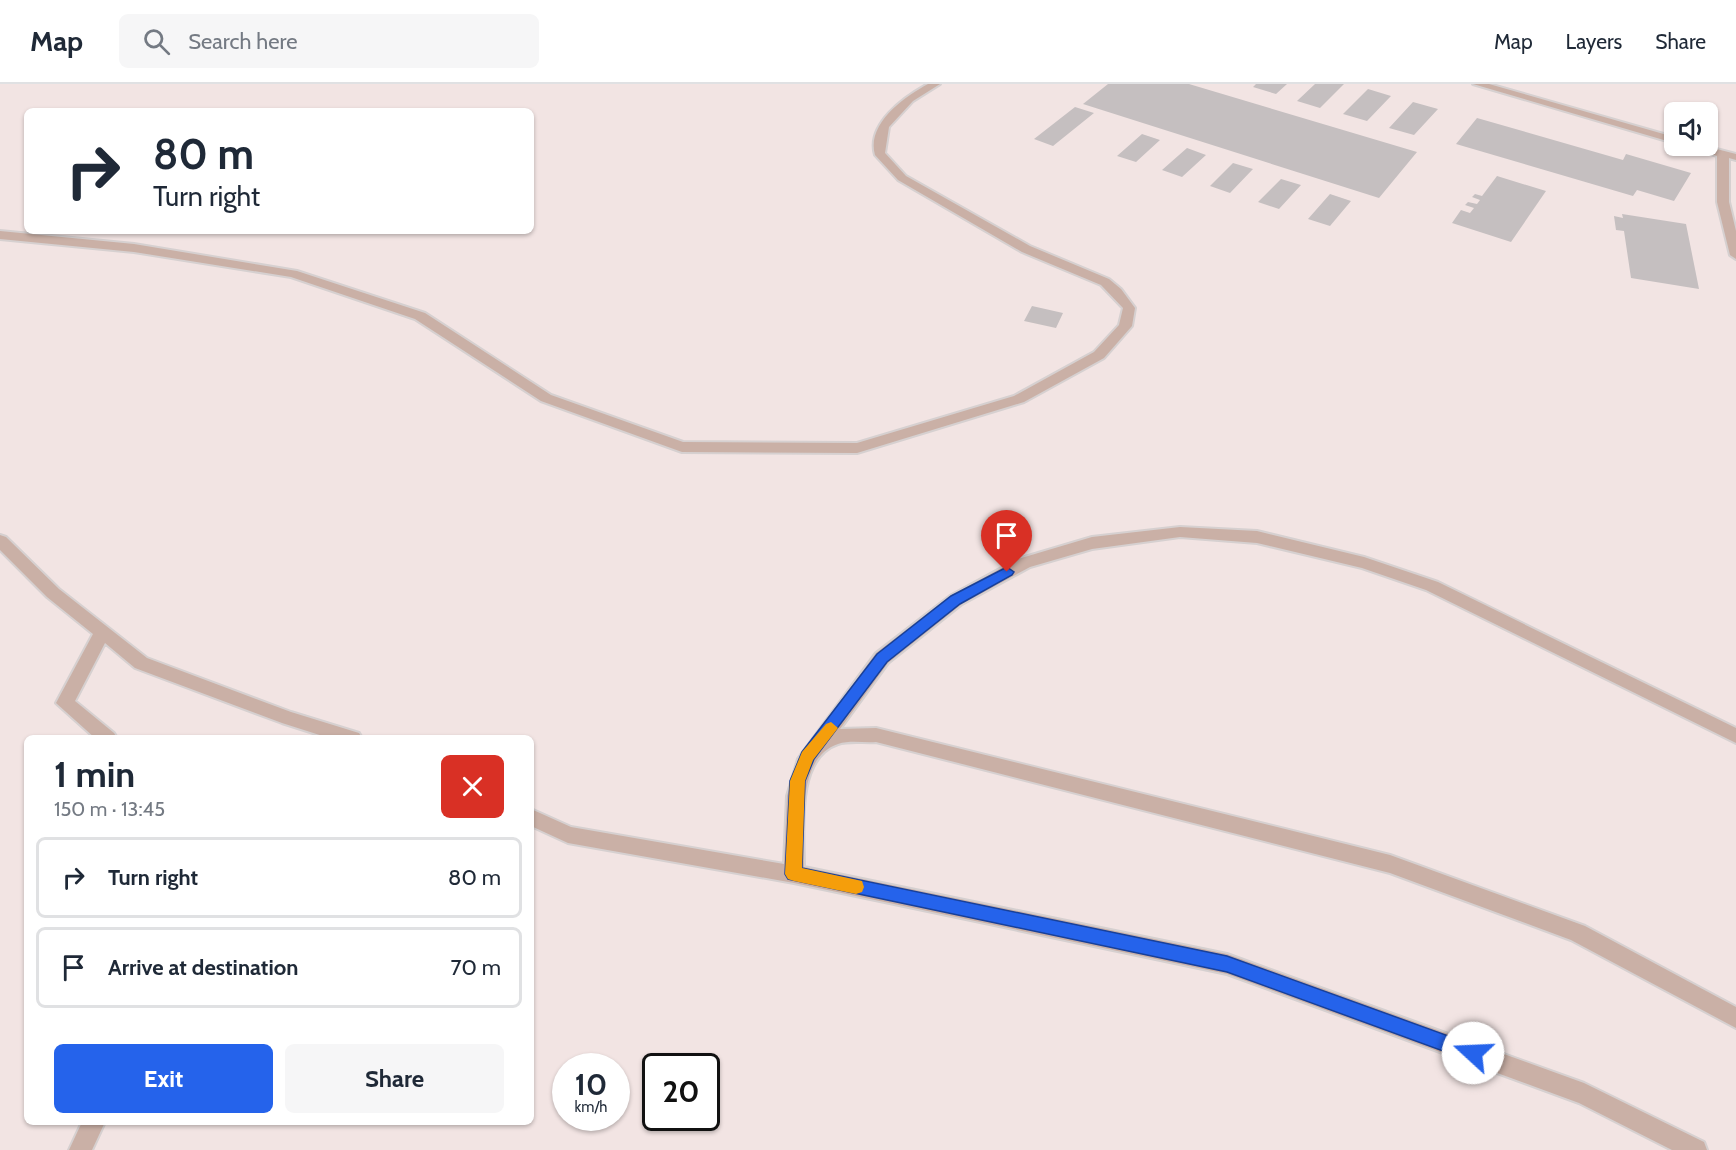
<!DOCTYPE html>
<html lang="en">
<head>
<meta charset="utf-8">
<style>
  :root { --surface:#fff; --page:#f6f6f7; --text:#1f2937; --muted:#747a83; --line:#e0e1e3; --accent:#2563eb }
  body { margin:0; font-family:Cabin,sans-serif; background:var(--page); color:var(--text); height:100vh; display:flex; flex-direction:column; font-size:22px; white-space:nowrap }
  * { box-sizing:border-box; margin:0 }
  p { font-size:20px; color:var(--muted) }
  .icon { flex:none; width:33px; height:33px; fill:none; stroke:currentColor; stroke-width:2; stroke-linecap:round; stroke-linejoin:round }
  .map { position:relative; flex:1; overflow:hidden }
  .drawer { position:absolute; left:24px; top:651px; width:510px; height:390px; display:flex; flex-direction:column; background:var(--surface); border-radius:9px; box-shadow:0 2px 4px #0004 }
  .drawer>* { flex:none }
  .top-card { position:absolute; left:24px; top:24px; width:510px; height:126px; border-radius:9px; box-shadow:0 2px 4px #0004; background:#fff; color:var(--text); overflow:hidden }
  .controls { position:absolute; left:1664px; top:18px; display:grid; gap:12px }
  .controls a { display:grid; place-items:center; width:54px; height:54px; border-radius:9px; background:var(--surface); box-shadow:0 2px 4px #0004; font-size:30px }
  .speed { position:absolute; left:552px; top:969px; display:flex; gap:12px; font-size:30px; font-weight:700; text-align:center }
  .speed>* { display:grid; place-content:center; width:78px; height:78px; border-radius:50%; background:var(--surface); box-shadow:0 2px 4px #0004; line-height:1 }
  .speed small { font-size:15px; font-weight:400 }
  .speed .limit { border:3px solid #111; border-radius:9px; background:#fff; color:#111 }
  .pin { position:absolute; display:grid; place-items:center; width:51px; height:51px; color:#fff; margin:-62px -26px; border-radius:50% 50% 50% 0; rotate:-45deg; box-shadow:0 0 6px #0007 }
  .pin .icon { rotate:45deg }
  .me { position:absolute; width:66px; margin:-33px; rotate:290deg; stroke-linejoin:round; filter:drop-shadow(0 0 4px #0008) }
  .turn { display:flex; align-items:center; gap:21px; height:126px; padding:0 30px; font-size:27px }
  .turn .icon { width:78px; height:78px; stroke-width:2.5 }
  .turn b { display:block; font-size:42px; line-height:51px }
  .round { display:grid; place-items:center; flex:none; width:63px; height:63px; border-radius:9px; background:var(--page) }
  .headline { display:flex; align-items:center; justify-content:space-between; height:102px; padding:0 30px }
  h1 { font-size:36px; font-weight:800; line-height:45px }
  .button { display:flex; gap:12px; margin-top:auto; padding:12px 30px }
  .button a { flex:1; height:69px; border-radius:9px; background:var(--accent); color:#fff; font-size:24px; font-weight:800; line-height:69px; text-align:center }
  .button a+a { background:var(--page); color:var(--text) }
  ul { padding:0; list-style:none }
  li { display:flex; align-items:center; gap:18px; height:81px; margin:0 12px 9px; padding:0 18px; border:3px solid var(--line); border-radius:9px }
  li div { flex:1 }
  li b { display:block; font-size:22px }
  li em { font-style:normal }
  header { display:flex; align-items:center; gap:36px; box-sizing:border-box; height:84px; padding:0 30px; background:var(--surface); border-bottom:2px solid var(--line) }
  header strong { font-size:28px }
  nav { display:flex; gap:33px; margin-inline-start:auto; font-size:21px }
  .search { width:420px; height:54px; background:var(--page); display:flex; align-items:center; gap:15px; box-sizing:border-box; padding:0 21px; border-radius:9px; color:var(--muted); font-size:22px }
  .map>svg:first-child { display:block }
  .built { fill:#f2e4e3; fill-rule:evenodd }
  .building { fill:#c5bfc0 }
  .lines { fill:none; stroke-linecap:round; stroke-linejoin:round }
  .lane-casing { stroke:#d6d0d0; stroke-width:4 }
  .lane { fill:#cab0a6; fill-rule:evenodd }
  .route { fill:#2563eb; stroke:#184099; stroke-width:1.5 }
  .slow { fill:#f59e0b }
</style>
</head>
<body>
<header>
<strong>Map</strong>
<div class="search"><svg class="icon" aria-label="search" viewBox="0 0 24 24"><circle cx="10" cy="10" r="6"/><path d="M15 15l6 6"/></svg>Search here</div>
<nav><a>Map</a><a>Layers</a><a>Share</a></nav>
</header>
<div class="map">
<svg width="1736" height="1066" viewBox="0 0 1736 1066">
  <rect width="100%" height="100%" fill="#fcf5f5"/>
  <path class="built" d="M0 0H1736V1066H0ZM27 27H531V147H27ZM1674 28H1707V62H1674ZM27 654H531V1038H27ZM566 982H616V1034H566ZM656 982H706V1034H656Z"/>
  <path class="building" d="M1108 0H1189L1417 68 1379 114 1083 20Z
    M1256 0H1287L1276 10 1253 3Z
    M1315 0H1344L1320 24 1297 17Z
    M1368 5 1391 12 1367 37 1343 30Z
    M1413 18 1438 25 1414 51 1389 44Z
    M1075 23 1094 29 1053 62 1034 55Z
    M1477 34 1623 76 1626 70 1691 89 1674 117 1637 106 1633 112 1456 60Z
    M1142 50 1160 56 1136 78 1117 72Z
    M1187 64 1206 71 1182 93 1162 86Z
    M1233 79 1253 85 1230 109 1210 102Z
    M1497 92 1546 107 1511 158 1452 139 1461 126 1470 129 1474 124 1465 121 1468 118 1477 120 1480 116 1472 113 1475 110 1482 112Z
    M1281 95 1301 101 1279 125 1258 118Z
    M1330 110 1351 117 1330 142 1308 135Z
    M1622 130 1686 140 1699 205 1631 194 1624 147 1616 146 1614 132 1623 134Z
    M1032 222 1063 229 1056 244 1024 237Z"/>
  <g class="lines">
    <g class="lane-casing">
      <path id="lane" d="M928 0H940L913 17 889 43 885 69 906 92 1030 162 1109 195 1121 205 1135 224 1132 242 1104 274 1024 318 857 369 682 368 541 317 415 235 291 193 134 168 0 155V147L134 160 297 187 425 229 551 311 683 358 857 359 1014 312 1094 268 1119 241 1123 224 1101 201 1022 168 898 96 875 71C866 40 904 13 928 0Z
        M1473 0H1489L1674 53V59Z
        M1689 62H1705L1736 70V76L1729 74V118L1736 147V175L1730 171 1717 118V72Z
        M1180 443 1257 447 1364 473 1438 498 1736 644V659L1426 506 1362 484 1257 459 1180 453 1092 465 1030 483 962 520 888 579 840 645 876 644 1390 771 1585 842 1736 923V944L1571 856 1390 789 876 658C864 659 850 656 838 660 795 674 804 748 804 783L1227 870 1584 999 1704 1058 1707 1066H1672L1579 1019 1227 890 794 799 568 759 531 742V725L571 743 784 780 787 712 798 675 876 569 950 512 1018 475 1092 453Z
        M0 451 6 453 59 505 147 574 291 628 359 649 362 654H329L282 639 135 584 105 559 75 617 114 649 117 654H95L56 619 93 550 47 513 0 466Z
        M82 1038H105L92 1066H69Z"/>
    </g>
    <use href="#lane" class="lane"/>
  </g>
  <path class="route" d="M1007 483 1014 488 1012 491 960 520 887 578 814 675 805 697 802 784 1227 872 1479 963 1482 969 1479 976 1473 978 1227 888 788 795 785 790 790 697 802 668 877 570 951 512Z"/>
  <path class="slow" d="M831 638 838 644 813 676 805 697 802 784 862 797 864 803 862 808 856 810 794 797 788 795 785 790 790 697 802 668 826 640Z"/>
</svg>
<div class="controls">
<a><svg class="icon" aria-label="sound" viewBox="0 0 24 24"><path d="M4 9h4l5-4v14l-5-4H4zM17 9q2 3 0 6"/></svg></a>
</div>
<div class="speed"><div>10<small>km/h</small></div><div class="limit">20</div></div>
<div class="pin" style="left:1007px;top:488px;background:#d93025"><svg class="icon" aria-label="arrive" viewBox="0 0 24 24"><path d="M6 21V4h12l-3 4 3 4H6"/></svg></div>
<svg class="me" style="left:1473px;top:969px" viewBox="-20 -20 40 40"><circle r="19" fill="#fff"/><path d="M0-13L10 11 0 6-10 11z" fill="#2563eb"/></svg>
<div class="top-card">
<div class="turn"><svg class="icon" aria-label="right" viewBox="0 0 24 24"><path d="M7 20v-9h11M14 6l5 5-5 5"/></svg><div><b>80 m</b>Turn right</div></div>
</div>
<section class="drawer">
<div class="headline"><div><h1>1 min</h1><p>150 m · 13:45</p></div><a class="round" style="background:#d93025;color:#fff"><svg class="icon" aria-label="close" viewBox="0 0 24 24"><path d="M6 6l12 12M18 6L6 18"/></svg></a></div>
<ul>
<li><svg class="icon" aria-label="right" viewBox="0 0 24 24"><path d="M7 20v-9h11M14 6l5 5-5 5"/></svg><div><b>Turn right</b></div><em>80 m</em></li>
<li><svg class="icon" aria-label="arrive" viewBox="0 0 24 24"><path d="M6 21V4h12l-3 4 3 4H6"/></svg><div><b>Arrive at destination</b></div><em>70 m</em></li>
</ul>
<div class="button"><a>Exit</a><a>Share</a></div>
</section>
</div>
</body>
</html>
